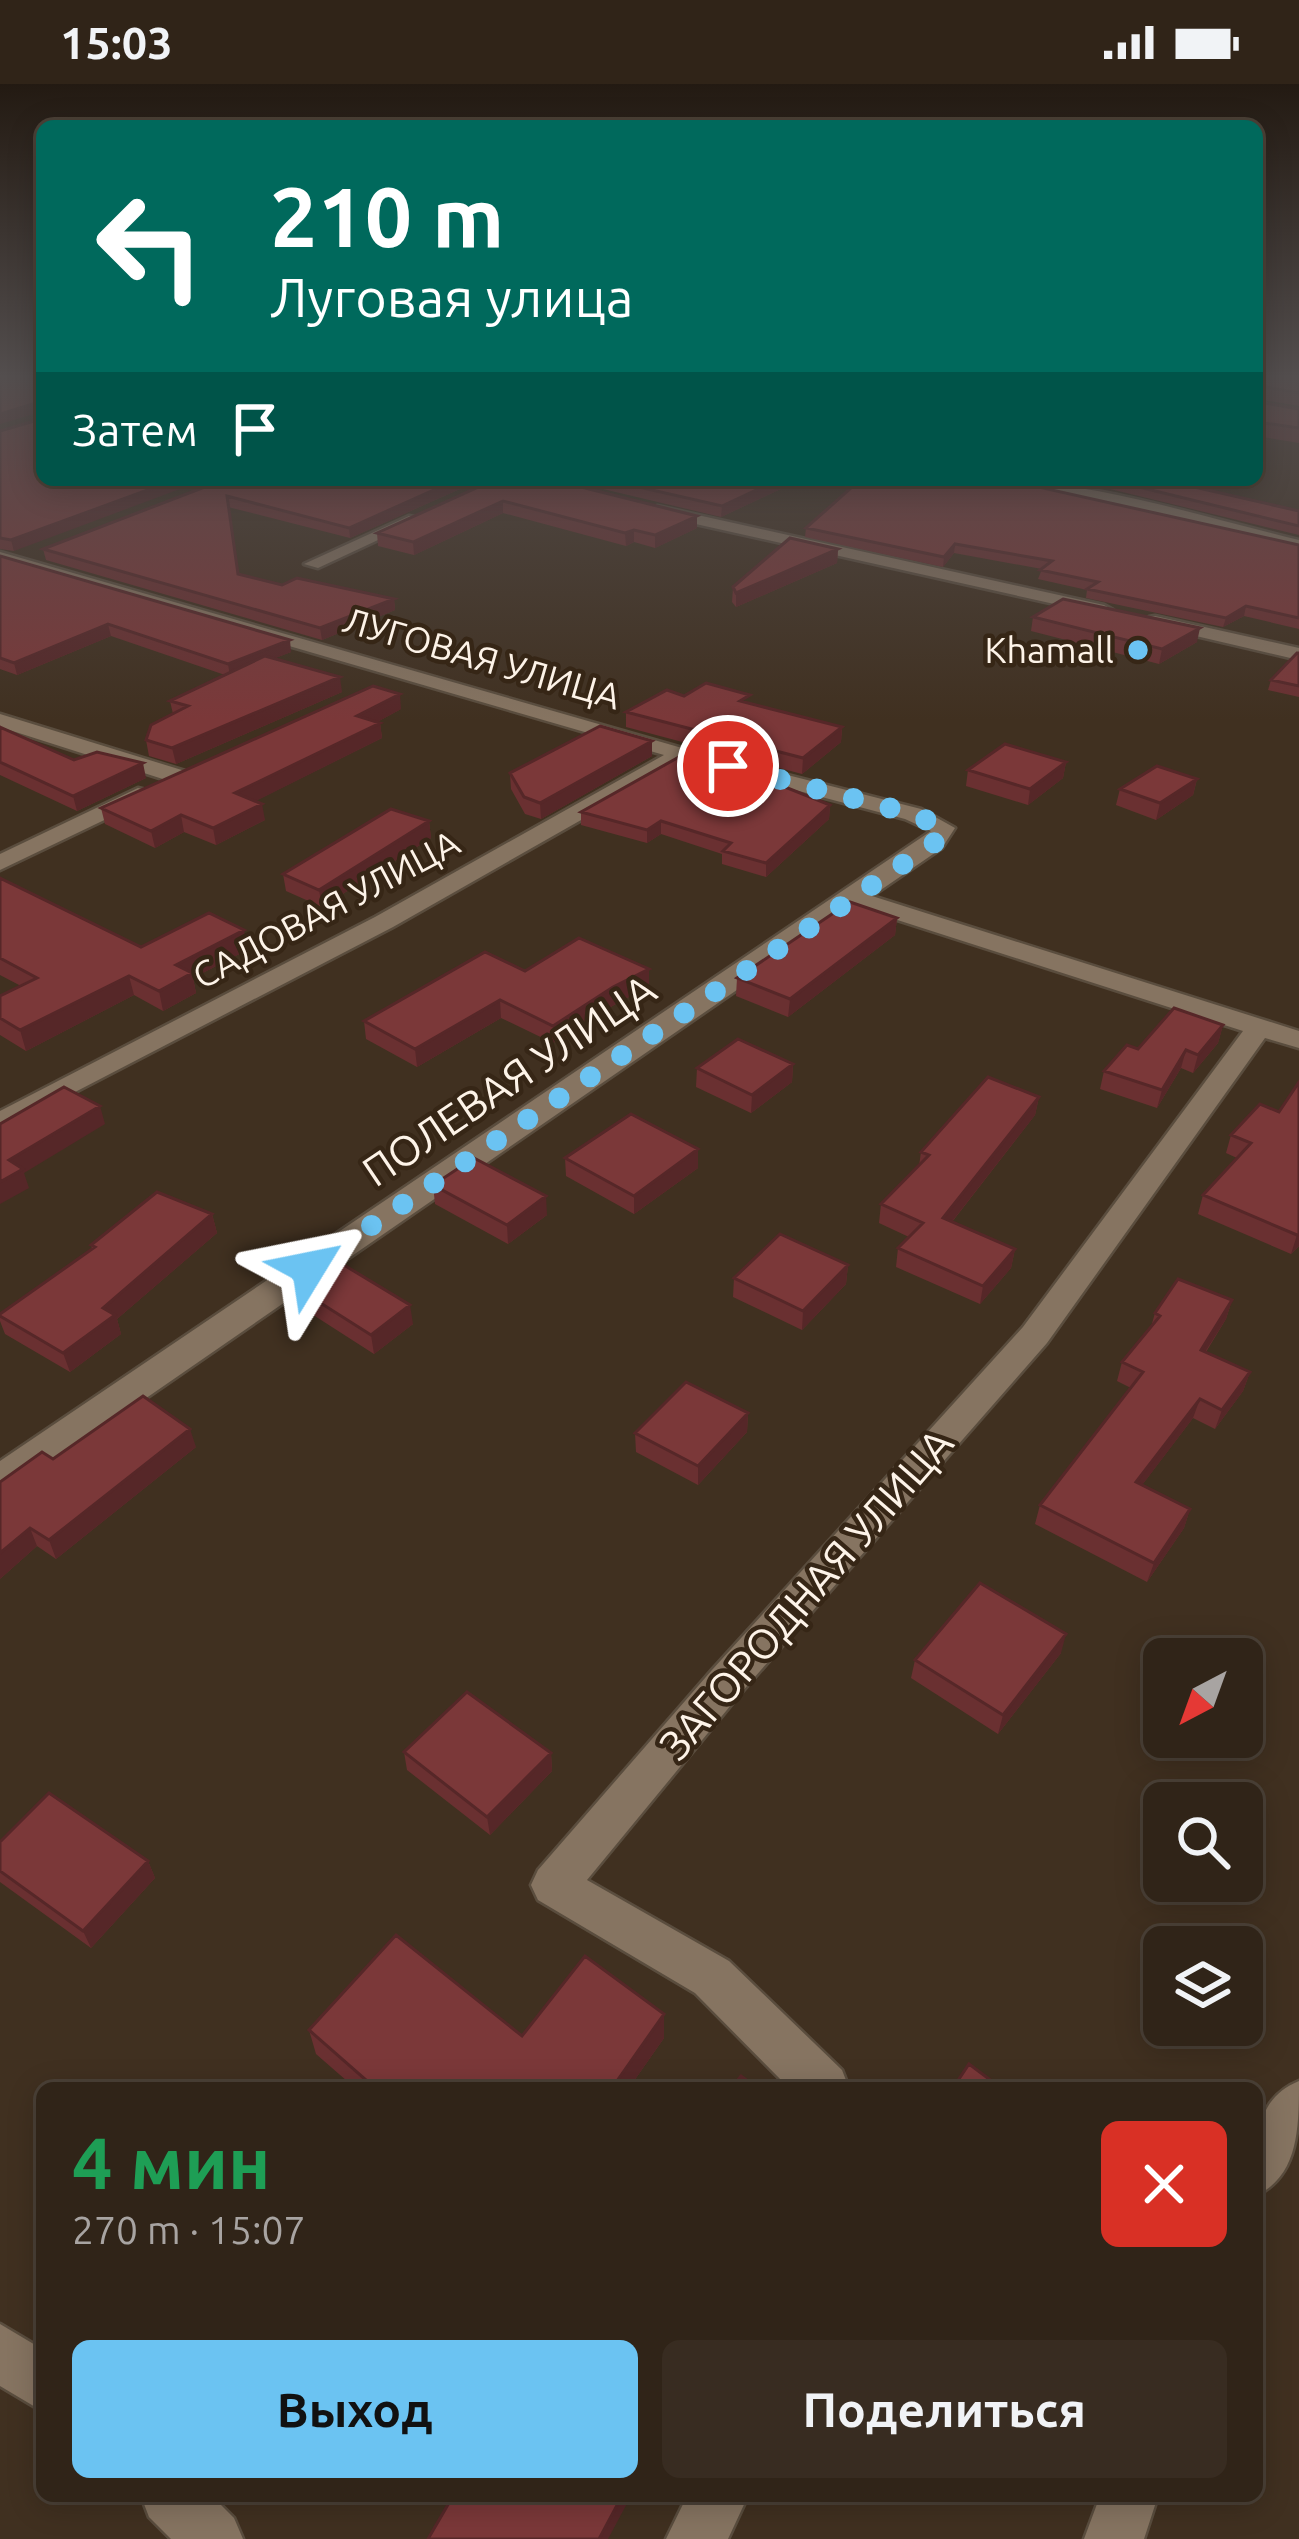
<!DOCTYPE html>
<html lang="ru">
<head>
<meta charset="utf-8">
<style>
  :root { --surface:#302418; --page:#382c21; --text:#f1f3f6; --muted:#a8a4a2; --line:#4b4137; --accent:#6bc3f2 }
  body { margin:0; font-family:Ubuntu,sans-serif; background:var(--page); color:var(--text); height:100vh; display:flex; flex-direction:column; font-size:45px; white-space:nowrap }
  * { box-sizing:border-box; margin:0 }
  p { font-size:39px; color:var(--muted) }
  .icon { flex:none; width:66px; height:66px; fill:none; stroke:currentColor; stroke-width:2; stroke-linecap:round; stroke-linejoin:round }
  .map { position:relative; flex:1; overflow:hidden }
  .panel { position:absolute; left:36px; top:1998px; width:1227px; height:420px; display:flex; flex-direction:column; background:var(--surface); border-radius:18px; box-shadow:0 6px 30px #0003,0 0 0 3px var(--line) }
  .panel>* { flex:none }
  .top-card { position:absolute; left:36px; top:36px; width:1227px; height:366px; border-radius:18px; box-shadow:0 6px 30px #0003,0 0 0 3px var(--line); background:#00695c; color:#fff; overflow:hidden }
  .needle { width:78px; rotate:221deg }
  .tools { position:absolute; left:1143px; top:1554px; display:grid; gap:24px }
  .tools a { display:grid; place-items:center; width:120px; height:120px; border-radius:18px; background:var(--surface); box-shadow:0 6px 30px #0003,0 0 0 3px var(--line); font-size:60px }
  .pin { position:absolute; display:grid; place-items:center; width:102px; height:102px; color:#fff; margin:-51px; border:6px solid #fff; border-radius:50%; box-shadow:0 3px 12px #0007 }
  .me { position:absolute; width:132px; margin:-66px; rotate:55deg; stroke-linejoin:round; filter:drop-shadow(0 0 9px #0008) }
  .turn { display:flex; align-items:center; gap:42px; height:252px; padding:0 36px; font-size:54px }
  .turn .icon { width:156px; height:156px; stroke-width:2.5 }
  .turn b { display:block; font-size:84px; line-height:102px }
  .then { display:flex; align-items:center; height:114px; padding:0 36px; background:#0003; gap:24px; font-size:45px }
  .round { display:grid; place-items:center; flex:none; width:126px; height:126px; border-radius:18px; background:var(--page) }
  .summary { display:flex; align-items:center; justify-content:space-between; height:204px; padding:0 36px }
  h1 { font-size:72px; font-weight:700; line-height:90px; color:#1e9e55 }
  .action { display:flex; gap:24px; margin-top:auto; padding:24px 36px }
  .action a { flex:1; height:138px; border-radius:18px; background:var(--accent); color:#111; font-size:48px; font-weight:700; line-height:138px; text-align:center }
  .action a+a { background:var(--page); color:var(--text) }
  .status { display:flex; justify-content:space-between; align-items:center; height:84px; padding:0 60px; background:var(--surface); direction:ltr }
  .status svg { height:33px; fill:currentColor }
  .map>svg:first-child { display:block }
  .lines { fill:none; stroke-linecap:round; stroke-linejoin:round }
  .street-casing { stroke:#5a4d3e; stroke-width:5 }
  .street { fill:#867461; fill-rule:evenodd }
  .wall { fill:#6a3031 }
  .shaded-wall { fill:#562728 }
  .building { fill:#7b3839; stroke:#562728; stroke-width:3 }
  .route { stroke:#6bc3f2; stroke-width:21; stroke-dasharray:0 37.8 }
  .poi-dot { fill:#6bc3f2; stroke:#362616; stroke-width:4.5 }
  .labels { text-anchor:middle; stroke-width:9; stroke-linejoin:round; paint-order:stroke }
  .far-poi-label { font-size:36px; fill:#fdf3e8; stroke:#362616; text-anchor:end }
  .far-street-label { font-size:36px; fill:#fdf3e8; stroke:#362616 }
  .street-label { font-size:42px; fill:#fdf3e8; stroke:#362616 }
</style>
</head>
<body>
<div class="status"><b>15:03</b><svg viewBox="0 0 49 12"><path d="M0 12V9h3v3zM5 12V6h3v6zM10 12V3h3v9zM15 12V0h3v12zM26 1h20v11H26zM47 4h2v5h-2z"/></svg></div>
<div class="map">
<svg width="1299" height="2455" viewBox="0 0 1299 2455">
  <rect width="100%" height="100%" fill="#403020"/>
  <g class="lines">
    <g class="street-casing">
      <path id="street" d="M988 396C1092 396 1198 432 1299 456V466Z
        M657 422 1104 521 1113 526 1104 531 651 430 649 427Z
        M409 432 423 435 318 484 304 480Z
        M0 468 689 666 921 725 955 744 942 764 872 812 1299 947V964L1265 954 1047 1259 740 1610 587 1796 729 1877 842 1986 849 2004H789L695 1909 538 1816 531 1801 538 1786 712 1586 1023 1243 1243 947 857 823 13 1406 0 1410V1377L931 747 905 735 685 677 393 843 0 1047V1027L375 833 664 671 0 478Z
        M1155 532 1299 564V576L1149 541V533Z
        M0 630 185 687 188 692 177 698 169 697 0 643Z
        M138 704 146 706V716L0 786V770Z
        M1299 1997C1299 2042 1299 2091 1257 2111 1257 2066 1250 2017 1299 1997Z
        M0 2240 42 2265V2327L0 2302Z
        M141 2412H212L234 2434 243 2455H171L149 2433Z
        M687 2412H748L728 2455H666Z
        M1100 2412H1158L1144 2455H1084Z"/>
    </g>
    <use href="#street" class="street"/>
  </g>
  <path class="wall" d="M1257 292H1299V322L1258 315 1259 318 1299 325V359L1257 352Z
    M0 347 14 467 0 465Z
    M224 396H480L350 454 228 423 239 490 282 501 394 515 395 526 322 556 46 476 43 465Z
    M494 396 697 432V444L655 464 634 458 626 462 503 429 414 471 378 462 377 449Z
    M565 396H800L721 433Z
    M1048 396H1189L1188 399 1185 401 1299 427V451L1106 404Z
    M806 444 1299 461V545L1244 532 1223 543 1086 514 1087 506 1038 495 1042 485 954 469 943 483 805 453Z
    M838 465 837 479 736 523 732 518 733 503Z
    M0 472 291 568 275 574 342 608 176 680 149 672 146 656 173 630 170 617 225 591 111 552 17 591 0 585Z
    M1033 533 1197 558 1159 580 1031 547Z
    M1299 569V613L1268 606 1271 596Z
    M684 612 750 620 842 643 841 658 802 690 626 643V628Z
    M401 625 377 638 380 639 382 654 255 717 265 736 216 761 184 748 155 764 105 740 101 724Z
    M0 643 74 676 146 694 77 727 0 691Z
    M652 657V672L541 735 525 730 511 705 510 689Z
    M1066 678 1063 694 1028 721 966 702 968 686Z
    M1197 695 1193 711 1156 736 1116 721 1120 705Z
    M781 701 830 721 829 735 766 793 722 780V770L661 750 647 759 581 741V728Z
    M429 737 431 754 322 823 286 807 283 790Z
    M0 794 141 863 247 866 193 894 196 909 163 927 134 911 26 967 0 951V912L21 902 0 891Z
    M897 834 895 851 788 933 736 912 737 894Z
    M525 887 649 902 614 921 553 959 501 934 417 983 366 955 364 937Z
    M1223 941 1218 959 1193 989 1181 984 1157 1024 1100 1005 1104 987 1138 965Z
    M793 980 792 998 751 1029 696 1003 697 984Z
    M1299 998V1162L1291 1170 1198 1130 1203 1111 1237 1074 1226 1069 1231 1051 1279 1028Z
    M1039 1013 1035 1031 952 1138 1015 1165 1011 1184 980 1220 896 1183 898 1164 909 1153 879 1139 881 1120 919 1082 921 1068Z
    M698 1065V1084L634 1130 566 1092 565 1074Z
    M433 1101 547 1131 508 1160 435 1120Z
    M212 1130 217 1149 117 1235 121 1250 70 1288 5 1250 0 1237V1230L92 1165 91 1161Z
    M848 1181 846 1200 802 1246 733 1213 734 1194Z
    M289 1199 413 1240 374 1270 293 1218Z
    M1232 1216 1226 1235 1206 1268 1250 1288 1243 1307 1215 1345 1193 1334 1142 1401 1190 1425 1184 1444 1147 1498 1035 1440 1040 1421 1131 1304 1117 1297 1122 1278 1151 1243 1155 1229Z
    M748 1329 747 1348 698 1401 636 1368 635 1349Z
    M196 1363 56 1475 37 1462 0 1495 53 1375Z
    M1061 1569 998 1650 911 1594 915 1576Z
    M404 1668 551 1669 552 1687 490 1751 407 1686Z
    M0 1758 148 1777 155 1794 91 1864 0 1798Z
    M309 1946 522 1952 664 1954 629 2004H355L316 1970Z"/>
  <path class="shaded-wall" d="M39 318 41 328 0 340V330Z
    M175 396H204L14 467 11 456Z
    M456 396H480L350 454 349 444Z
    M778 396H800L721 433 722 422Z
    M503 417V429L414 471 413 458Z
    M697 432V444L655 464V451Z
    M634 446V458L626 462 625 449Z
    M955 460 954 469 943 483 944 473Z
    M838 465 837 479 736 523V509Z
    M394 515 395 526 322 556 320 544Z
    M1246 522 1244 532 1223 543 1226 534Z
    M108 540 111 552 17 591 14 579Z
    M1200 544 1197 558 1159 580 1162 565Z
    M290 556 291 568 230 592 228 580Z
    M340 593 342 608 176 680 172 664Z
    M400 610 401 625 359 648 357 632Z
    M380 639 382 654 238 726 235 709Z
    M842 643 841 658 802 690 803 674Z
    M652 657V672L541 735 540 719Z
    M1066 678 1063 694 1028 721 1030 705Z
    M143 679 146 694 77 727 73 712Z
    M1197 695 1193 711 1156 736 1160 719Z
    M262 720 265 736 216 761 213 744Z
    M830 721 829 735 766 793V779Z
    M181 731 184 748 155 764 151 747Z
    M429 737 431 754 322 823 319 806Z
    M661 737V750L647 759V746Z
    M897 834 895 851 788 933 790 915Z
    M244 846 247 866 193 894 196 909 163 927 159 907 176 881Z
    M649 885V902L614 921 553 959V942L613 903Z
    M129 892 134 911 26 967 20 946Z
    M500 916 501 934 417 983 415 965Z
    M1223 941 1218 959 1193 989 1198 971Z
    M1186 966 1181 984 1157 1024 1162 1006Z
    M793 980 792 998 751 1029 752 1011Z
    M1039 1013 1035 1031 940 1153 943 1134Z
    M100 1022 105 1040 24 1089 29 1104 0 1120V1098L9 1076Z
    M698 1065V1084L634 1130V1112Z
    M546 1112 547 1131 508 1160 507 1141Z
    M212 1130 217 1149 117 1235 121 1250 70 1288 63 1269 103 1224Z
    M1299 1150V1162L1291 1170 1297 1151Z
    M1015 1165 1011 1184 980 1220 983 1202Z
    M848 1181 846 1200 802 1246 803 1227Z
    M1232 1216 1226 1235 1195 1284 1201 1266Z
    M410 1221 413 1240 374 1270 371 1251Z
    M1250 1288 1243 1307 1215 1345 1222 1326Z
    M1200 1315 1193 1334 1130 1417 1136 1398Z
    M748 1329 747 1348 698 1401V1382Z
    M190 1345 196 1363 56 1475 49 1456Z
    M1190 1425 1184 1444 1147 1498 1154 1479Z
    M30 1444 37 1462 0 1495V1469Z
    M1066 1550 1061 1569 998 1650 1003 1631Z
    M551 1669 552 1687 490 1751 487 1733Z
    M148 1777 155 1794 91 1864 83 1847Z
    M664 1930V1954L629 2004H612Z
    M622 2412H631L608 2455H599Z"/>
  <path class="building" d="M0 292H42V321L39 318 0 330Z
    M1257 292H1299V309L1261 302 1257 305Z
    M1257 311 1259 318 1299 325V344L1257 338Z
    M42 331V396H175L11 456 0 454V347L41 335Z
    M223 396H456L349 444 227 412 238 490 282 501 297 494 394 515 320 544 43 465Z
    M494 396H553L697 432 655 451 634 446 625 449 503 417 413 458 377 449Z
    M608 396H778L722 422Z
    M860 396H1007L1299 461V534L1246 522 1226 534 1087 505 1098 498 1040 486 1052 477 955 460 944 473 806 444Z
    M1110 396H1176L1172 398 1299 427V442Z
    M790 454 838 465 736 509 733 503Z
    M0 472 290 556 228 580 108 540 14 579 0 574Z
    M1063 515 1200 544 1162 565 1033 533Z
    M1297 569H1299V602L1271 596Z
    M265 572 340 593 172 664 146 656 151 641 188 622 170 617Z
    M706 599 750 611 740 617 842 643 803 674 626 628 667 606 684 612Z
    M373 602 400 610 357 632 380 639 235 709 262 720 213 744 181 731 151 747 101 724Z
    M600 642 652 657 540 719 524 713 510 689Z
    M0 643 74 676 97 668 143 679 73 712 0 678Z
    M1005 660 1066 678 1030 705 968 686Z
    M686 669 781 694 775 699 830 721 766 779 723 767 731 759 661 737 647 746 581 728Z
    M1157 682 1197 695 1160 719 1120 705Z
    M391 725 429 737 319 806 283 790Z
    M0 794 141 863 209 829 244 846 176 881 192 889 159 907 129 892 20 946 0 934V912L37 894 0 874Z
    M850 818 897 834 790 915 737 894Z
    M579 854 649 885 613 903 553 942 500 916 415 965 364 937 485 868 525 887Z
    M1174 924 1223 941 1198 971 1186 966 1162 1006 1104 987 1127 961 1138 965Z
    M738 955 793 980 752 1011 697 984Z
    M988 993 1039 1013 943 1134 1015 1165 983 1202 898 1164 923 1139 881 1120 929 1071 921 1068Z
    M1299 998V1150L1297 1151 1203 1111 1251 1059 1231 1051 1260 1020 1279 1028Z
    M64 1003 100 1022 9 1076 23 1085 0 1098V1040Z
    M631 1030 698 1065 634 1112 565 1074Z
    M474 1074 546 1112 507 1141 433 1101Z
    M157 1108 212 1130 103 1224 115 1231 63 1269 0 1232V1230L95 1163 91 1161Z
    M780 1150 848 1181 803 1227 734 1194Z
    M329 1172 410 1221 371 1251 289 1199Z
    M1178 1195 1232 1216 1201 1266 1250 1288 1222 1326 1200 1315 1136 1398 1190 1425 1154 1479 1040 1421 1143 1288 1122 1278 1160 1232 1155 1229Z
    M686 1298 748 1329 698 1382 635 1349Z
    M143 1312 190 1345 49 1456 30 1444 0 1469V1398L42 1368 53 1375Z
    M980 1499 1066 1550 1003 1631 915 1576Z
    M467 1608 551 1669 487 1733 404 1668Z
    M49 1709 148 1777 83 1847 0 1787V1758Z
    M396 1851 522 1952 585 1872 664 1930 612 2004H375L309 1946Z
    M969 1980 1001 2004H953Z
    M741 1992 757 2004H731Z
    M453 2412H622L599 2455H428Z"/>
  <linearGradient id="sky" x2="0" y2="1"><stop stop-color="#231a12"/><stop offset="0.46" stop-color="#534e4e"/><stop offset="1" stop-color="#534e4e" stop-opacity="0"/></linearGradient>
  <rect width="1299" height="636" fill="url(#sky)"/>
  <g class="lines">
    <path class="route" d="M309 1184 934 759 944 744 913 730 728 682"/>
  </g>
  <circle class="poi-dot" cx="1138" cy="566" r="12"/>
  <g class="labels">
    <g class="far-poi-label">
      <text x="1114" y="579">Khamall</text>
    </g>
    <g class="far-street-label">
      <text transform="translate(482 574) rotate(16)" y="13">ЛУГОВАЯ УЛИЦА</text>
      <text transform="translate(326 825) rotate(-28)" y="13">САДОВАЯ УЛИЦА</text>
    </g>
    <g class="street-label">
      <text transform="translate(509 996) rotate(-34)" y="15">ПОЛЕВАЯ УЛИЦА</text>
      <text transform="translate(806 1510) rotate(-49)" y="15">ЗАГОРОДНАЯ УЛИЦА</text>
    </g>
  </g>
</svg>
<div class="tools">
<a><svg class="needle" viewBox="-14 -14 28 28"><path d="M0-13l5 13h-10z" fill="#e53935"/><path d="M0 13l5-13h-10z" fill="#a8a4a2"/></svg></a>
<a><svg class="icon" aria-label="search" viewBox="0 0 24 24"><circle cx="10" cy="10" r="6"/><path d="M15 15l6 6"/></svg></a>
<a><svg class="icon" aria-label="layers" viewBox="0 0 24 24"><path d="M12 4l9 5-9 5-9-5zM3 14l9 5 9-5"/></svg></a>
</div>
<div class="pin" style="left:728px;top:682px;background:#d93025"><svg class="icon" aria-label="arrive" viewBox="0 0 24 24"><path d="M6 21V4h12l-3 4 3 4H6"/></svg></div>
<svg class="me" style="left:309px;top:1184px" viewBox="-20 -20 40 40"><path d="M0-17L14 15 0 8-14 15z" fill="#6bc3f2" stroke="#fff" stroke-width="4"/></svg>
<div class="top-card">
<div class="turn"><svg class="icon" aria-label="left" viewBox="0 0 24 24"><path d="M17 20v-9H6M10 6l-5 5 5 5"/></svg><div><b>210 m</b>Луговая улица</div></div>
<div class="then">Затем<svg class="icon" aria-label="arrive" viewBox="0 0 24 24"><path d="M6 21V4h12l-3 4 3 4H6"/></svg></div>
</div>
<section class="panel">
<div class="summary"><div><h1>4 мин</h1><p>270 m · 15:07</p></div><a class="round" style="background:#d93025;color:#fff"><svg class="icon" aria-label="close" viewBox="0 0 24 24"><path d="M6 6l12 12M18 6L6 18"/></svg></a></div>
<div class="action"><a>Выход</a><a>Поделиться</a></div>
</section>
</div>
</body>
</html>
